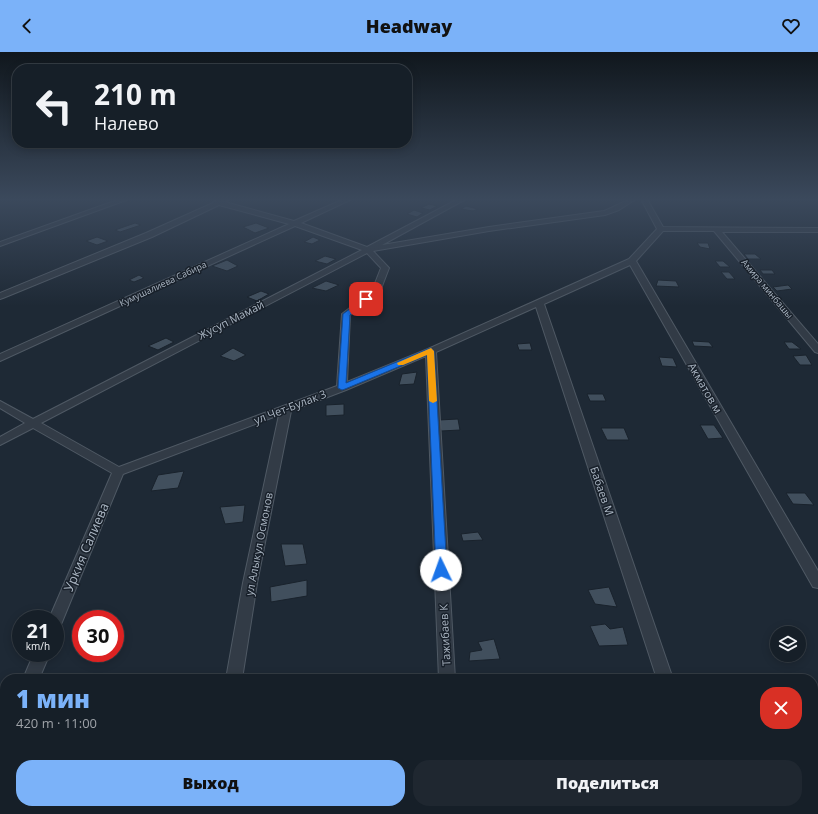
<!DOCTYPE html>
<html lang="ru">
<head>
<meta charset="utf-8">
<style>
  :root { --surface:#161f28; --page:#1f2730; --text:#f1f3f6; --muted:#9ea2a8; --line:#353d45; --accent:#7bb2f9 }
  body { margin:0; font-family:"Open Sans",sans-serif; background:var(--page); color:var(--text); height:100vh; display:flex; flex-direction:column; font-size:15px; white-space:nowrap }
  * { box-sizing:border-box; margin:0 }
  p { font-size:13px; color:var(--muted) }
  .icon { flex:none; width:22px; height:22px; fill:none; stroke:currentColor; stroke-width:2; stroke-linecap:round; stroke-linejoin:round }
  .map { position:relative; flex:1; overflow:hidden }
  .details { position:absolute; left:0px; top:622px; width:818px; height:140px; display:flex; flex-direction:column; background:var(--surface); border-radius:16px 16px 0 0; box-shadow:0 2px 10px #0003,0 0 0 1px var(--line) }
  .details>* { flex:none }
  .hud { position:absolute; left:12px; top:12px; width:400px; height:84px; border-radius:16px; box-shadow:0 2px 10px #0003,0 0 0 1px var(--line); background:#161f28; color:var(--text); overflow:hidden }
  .buttons { position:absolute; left:770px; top:574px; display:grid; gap:8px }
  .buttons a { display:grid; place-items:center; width:36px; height:36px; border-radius:50%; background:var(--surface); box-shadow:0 2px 10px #0003,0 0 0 1px var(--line); font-size:20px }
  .speed { position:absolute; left:12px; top:558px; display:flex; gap:8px; font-size:20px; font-weight:700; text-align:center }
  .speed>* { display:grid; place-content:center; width:52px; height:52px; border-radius:50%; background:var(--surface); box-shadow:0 2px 10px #0003,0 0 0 1px var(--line); line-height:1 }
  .speed small { font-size:10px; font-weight:400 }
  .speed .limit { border:6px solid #d22; background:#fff; color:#111 }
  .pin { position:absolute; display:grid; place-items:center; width:34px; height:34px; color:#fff; margin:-17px; border-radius:8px; box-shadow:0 2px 6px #0006 }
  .me { position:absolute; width:44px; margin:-22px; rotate:357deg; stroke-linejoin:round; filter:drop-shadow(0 0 3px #0008) }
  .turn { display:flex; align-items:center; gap:14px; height:84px; padding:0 16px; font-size:18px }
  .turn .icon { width:52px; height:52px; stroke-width:2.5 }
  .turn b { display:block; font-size:28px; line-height:34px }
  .round { display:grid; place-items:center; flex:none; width:42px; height:42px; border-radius:16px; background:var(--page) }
  .headline { display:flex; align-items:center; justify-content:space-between; height:68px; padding:0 16px }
  h1 { font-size:24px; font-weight:800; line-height:30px; color:var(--accent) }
  .cta { display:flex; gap:8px; margin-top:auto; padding:8px 16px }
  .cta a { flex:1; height:46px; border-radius:16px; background:var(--accent); color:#111; font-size:16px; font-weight:800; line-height:46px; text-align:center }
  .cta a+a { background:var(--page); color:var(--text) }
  header { display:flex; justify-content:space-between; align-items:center; height:52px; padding:0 16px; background:var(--accent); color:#111; font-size:18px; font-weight:800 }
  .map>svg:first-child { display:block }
  .building { fill:#414f5d; stroke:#19222c }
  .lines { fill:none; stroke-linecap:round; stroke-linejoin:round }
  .street-casing { stroke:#4f5964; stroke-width:2 }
  .street { fill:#323b46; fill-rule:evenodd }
  .route { fill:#1a73e8; stroke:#114b97 }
  .slow { fill:#f59e0b }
  .labels { text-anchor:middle; stroke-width:3; stroke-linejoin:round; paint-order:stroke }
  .far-street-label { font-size:9px; fill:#abb6c3; stroke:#18202a }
  .street-label { font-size:11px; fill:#abb6c3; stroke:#18202a }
  .near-street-label { font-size:13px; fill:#abb6c3; stroke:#18202a }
</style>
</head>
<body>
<header><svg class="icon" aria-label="back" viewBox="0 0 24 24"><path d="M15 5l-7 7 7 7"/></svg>Headway<svg class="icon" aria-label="heart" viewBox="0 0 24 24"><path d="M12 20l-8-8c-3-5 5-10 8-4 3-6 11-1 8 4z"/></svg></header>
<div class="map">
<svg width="818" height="762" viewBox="0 0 818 762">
  <rect width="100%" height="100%" fill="#1e2935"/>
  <path class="building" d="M429 152 437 154 430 158 421 156Z
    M466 154 478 157 473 159 461 157Z
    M414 158 423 161 417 165 407 162Z
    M135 171 141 173 120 180 115 178Z
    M256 171 269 176 255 181 243 175Z
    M97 185 108 189 97 193 86 189Z
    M313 185 320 188 312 192 304 190Z
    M697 191H708L710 197 700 195Z
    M744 202H755L761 207H748Z
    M325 204 336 207 327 212 315 209Z
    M227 208 238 214 227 219 212 214Z
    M715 209H723L730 215H720Z
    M760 218H772L775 222H763Z
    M721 220H729L735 227H727Z
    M139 223 144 226 134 230 129 228Z
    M658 228 676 229 679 235 656 234Z
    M326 229 339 233 326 239 312 236Z
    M788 233 792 237 777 239 773 235Z
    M261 239 269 242 257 249 247 245Z
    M166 286 174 290 158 298 148 294Z
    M692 289 709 290 713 295 694 294Z
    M784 290H792L801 297H789Z
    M530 291 532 298H519L517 292Z
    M233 296 246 303 234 309 220 304Z
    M806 303 812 313H800L793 304Z
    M659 305 673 306 677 315 662 314Z
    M417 320 414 332 399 333 402 322Z
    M587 342H603L606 349H590Z
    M344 352V363L326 364V353Z
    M458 367 460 378 441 379 439 368Z
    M700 373H714L723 386 708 387Z
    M601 376H624L629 388H607Z
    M184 419 178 436 151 439 158 423Z
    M786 441H805L814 453 793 452Z
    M245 453 243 470 225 472 220 455Z
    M478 480 483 488 463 489 461 482Z
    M281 492H303L307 512 285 514Z
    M307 528V544L271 550 270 535Z
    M609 535 617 555 595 552 588 538Z
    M605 572 610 577 623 575 628 593 599 594 590 574Z
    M494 587 500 607 469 609 470 600 482 598 478 590Z"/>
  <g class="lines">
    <g class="street-casing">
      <path id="street" d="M120 147H129L0 194V190Z
        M222 147H230L225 150 294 169 344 147H352L301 171 367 195 458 147H466L382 193 489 175 604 159C615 155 625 147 636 147L619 158 605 163 489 179 373 199 389 216 379 242 350 263 347 330 428 297 629 207 657 177 641 147H647L663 175 818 176V180H722L818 292V301L815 300 714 179H663L636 209 818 519V536L813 535 630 213 544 252 673 627H657L536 255 436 300 455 627H439L426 304 346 338 291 359 257 531 242 627H226L243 531 279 363 123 422 62 570 60 574 55 576V567H49L112 421 33 376 0 393V385L25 371 0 356V349L33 367 362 198 295 174 0 309V302L289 172 219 153 152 185 3 246 0 247V241L146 181 213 151 214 149ZM367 201 381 216 372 239 342 262 337 334 119 415 41 371Z
        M34 601H50L39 627H23Z
        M5 682V708L0 710V684Z
        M202 757H220L219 762H201Z
        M444 757H462L463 762H445Z
        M699 757H717L719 762H701Z"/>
    </g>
    <use href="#street" class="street"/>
  </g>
  <linearGradient id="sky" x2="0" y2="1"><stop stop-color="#10171d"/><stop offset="0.58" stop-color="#3b495c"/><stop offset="1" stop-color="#3b495c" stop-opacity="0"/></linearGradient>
  <rect width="818" height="254" fill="url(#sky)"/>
  <path class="route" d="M366 245 370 247 369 249 350 263 346 331 428 297 431 296 434 299 447 518 445 521 441 522 437 521 436 518 427 303 345 337 342 338 338 336 343 262Z"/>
  <path class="slow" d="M431 296 434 299 437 349 433 351 429 349 427 303 403 313H398L397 311Z"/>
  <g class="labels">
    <g class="far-street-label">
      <text transform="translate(163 232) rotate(-25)" y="3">Кумушалиева Сабира</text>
      <text transform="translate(767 237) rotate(50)" y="3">Амира минбашы</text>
    </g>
    <g class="street-label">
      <text transform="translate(231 268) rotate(-27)" y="4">Жусуп Мамай</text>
      <text transform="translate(705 336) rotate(60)" y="4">Акматов м</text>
      <text transform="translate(290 355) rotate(-21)" y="4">ул Чет-Булак 3</text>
      <text transform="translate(602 439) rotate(71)" y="4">Бабаев М</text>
      <text transform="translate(259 492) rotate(-79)" y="4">ул Алыкул Осмонов</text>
      <text transform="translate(445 583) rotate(-93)" y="4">Тажибаев К</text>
    </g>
    <g class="near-street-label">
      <text transform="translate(86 495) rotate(-67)" y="5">Уркия Салиева</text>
    </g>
  </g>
</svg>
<div class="buttons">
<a><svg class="icon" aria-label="layers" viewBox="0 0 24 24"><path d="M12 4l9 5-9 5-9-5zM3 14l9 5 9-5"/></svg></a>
</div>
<div class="speed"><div>21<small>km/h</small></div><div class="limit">30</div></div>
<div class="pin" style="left:366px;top:247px;background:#d93025"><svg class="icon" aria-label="arrive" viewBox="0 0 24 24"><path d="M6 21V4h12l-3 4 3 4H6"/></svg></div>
<svg class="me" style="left:441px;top:518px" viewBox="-20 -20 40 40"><circle r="19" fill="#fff"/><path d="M0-13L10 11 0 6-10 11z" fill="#1a73e8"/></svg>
<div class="hud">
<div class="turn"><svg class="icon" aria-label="left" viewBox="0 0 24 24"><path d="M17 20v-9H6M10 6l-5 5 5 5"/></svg><div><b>210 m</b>Налево</div></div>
</div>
<section class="details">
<div class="headline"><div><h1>1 мин</h1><p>420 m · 11:00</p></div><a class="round" style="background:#d93025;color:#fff"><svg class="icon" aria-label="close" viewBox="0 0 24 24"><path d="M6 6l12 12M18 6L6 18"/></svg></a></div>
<div class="cta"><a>Выход</a><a>Поделиться</a></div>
</section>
</div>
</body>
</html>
